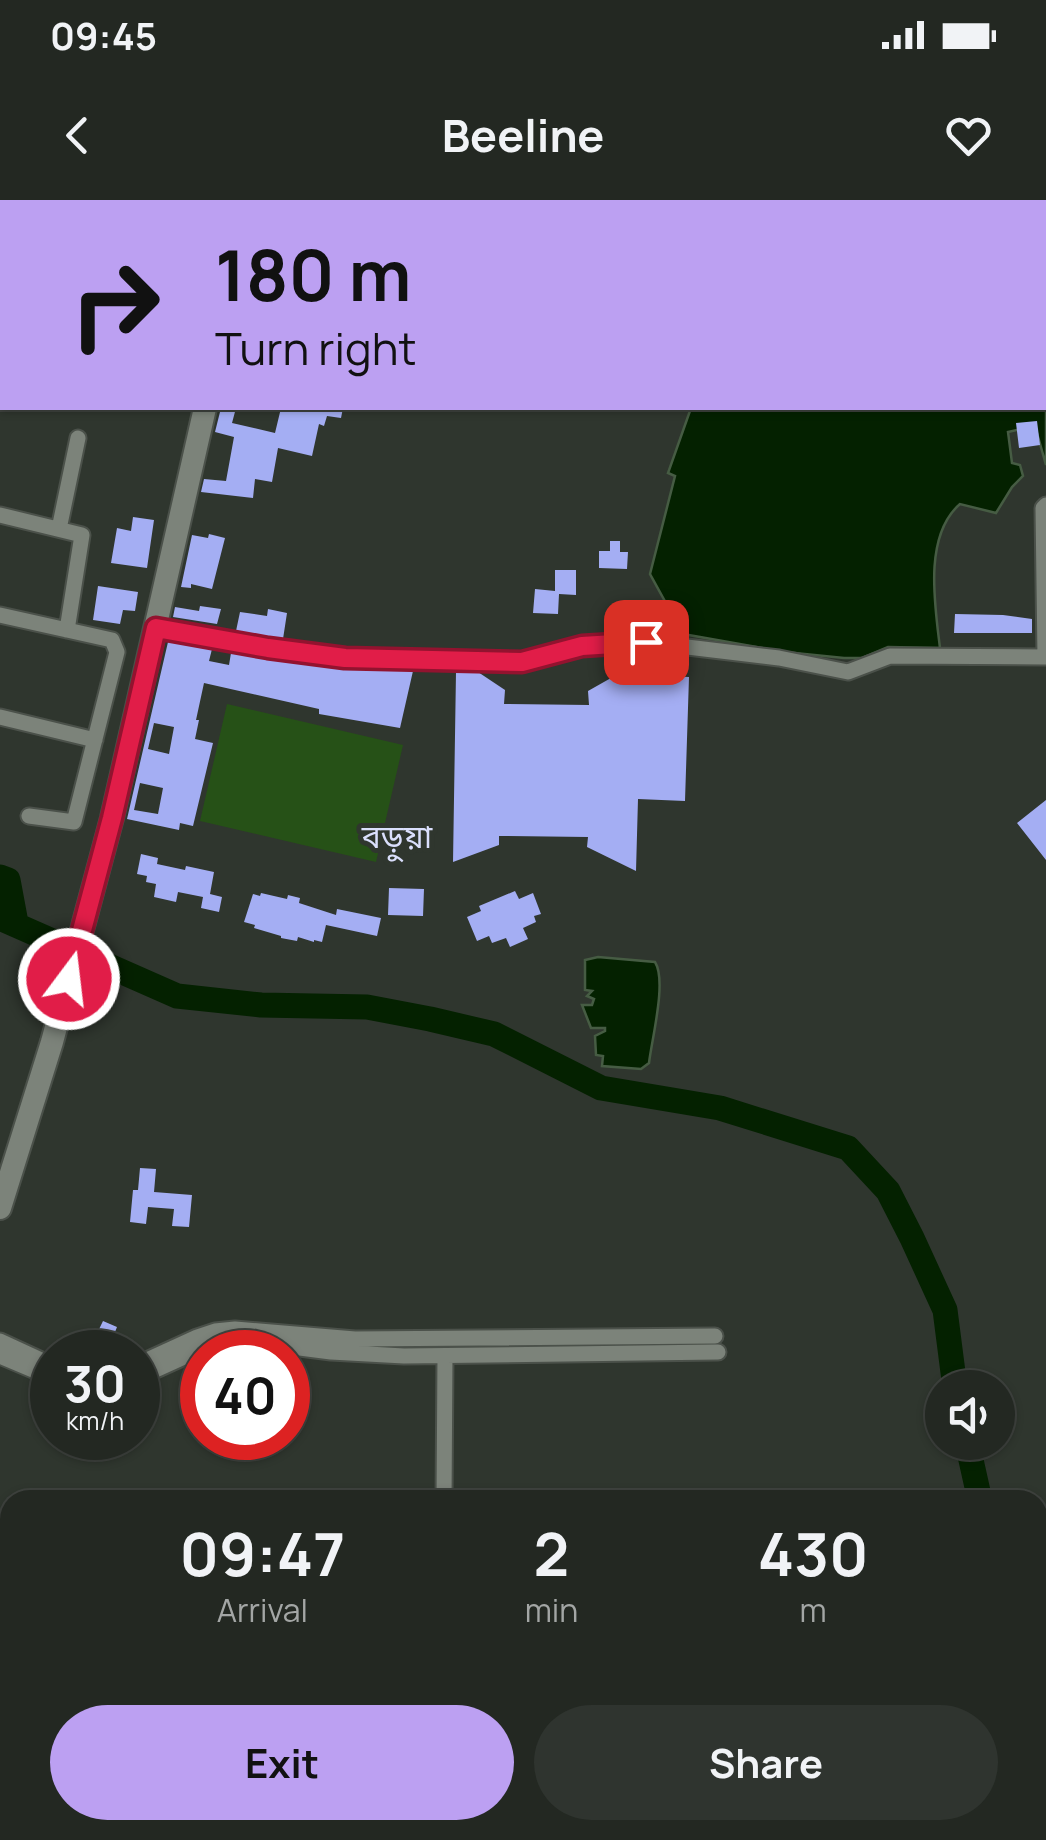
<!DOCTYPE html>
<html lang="en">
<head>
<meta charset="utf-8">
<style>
  :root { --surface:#232822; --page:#2f342f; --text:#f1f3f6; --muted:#a3a6a5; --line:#404440; --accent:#bca0f2 }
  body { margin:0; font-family:Manrope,"Noto Sans Bengali",sans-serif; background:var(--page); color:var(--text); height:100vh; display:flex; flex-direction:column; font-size:38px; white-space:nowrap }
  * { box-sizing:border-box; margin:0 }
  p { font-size:32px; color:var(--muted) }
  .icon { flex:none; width:55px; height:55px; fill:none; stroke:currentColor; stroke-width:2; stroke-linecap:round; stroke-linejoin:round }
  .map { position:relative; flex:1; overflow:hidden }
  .details { position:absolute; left:0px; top:1290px; width:1048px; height:350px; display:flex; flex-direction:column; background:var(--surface); border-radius:30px 30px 0 0; box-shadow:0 2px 8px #0004,0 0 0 2px var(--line) }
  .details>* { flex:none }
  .hud { position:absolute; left:0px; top:0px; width:1048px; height:210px; box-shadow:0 2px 8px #0004,0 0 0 2px var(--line); background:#bca0f2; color:#111; overflow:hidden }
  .buttons { position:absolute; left:925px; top:1170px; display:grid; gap:20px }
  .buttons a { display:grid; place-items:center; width:90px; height:90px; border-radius:50%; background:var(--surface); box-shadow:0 2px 8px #0004,0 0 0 2px var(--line); font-size:50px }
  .speed { position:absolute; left:30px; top:1130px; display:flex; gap:20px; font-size:50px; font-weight:700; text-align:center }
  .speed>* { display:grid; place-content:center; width:130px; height:130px; border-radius:50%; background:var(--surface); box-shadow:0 2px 8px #0004,0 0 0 2px var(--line); line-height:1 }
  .speed small { font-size:25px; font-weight:400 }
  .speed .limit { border:15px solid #d22; background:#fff; color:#111 }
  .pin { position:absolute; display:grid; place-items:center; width:85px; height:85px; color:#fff; margin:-42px; border-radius:20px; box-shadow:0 5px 15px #0006 }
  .me { position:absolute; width:110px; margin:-55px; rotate:15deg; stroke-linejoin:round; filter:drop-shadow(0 0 8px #0008) }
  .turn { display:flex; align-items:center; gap:35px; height:210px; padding:0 50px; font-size:45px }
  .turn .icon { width:130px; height:130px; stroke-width:2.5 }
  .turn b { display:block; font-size:70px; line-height:85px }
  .eta { display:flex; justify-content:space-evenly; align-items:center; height:170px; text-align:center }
  .eta b { font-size:60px; font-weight:700; line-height:70px }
  .action { display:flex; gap:20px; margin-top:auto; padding:20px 50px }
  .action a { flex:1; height:115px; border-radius:60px; background:var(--accent); color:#111; font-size:40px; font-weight:700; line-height:115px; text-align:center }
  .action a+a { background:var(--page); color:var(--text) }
  .status { display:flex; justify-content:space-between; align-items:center; height:70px; padding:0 50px; background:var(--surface); direction:ltr }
  .status svg { height:28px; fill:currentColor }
  header { display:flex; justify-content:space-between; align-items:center; height:130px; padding:0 50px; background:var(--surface); font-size:45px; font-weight:700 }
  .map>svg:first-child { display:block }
  .green { fill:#265117 }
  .water { fill:#042100; stroke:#465c43; stroke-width:2.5 }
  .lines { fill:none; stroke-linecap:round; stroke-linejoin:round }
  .river { stroke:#042100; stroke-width:25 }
  .building { fill:#a4aef3; fill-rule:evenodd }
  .street-casing { stroke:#4b514a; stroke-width:19 }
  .secondary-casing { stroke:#4b514a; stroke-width:26 }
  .street { stroke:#7c837a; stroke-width:15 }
  .secondary { stroke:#7c837a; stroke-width:22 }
  .route-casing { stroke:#92132f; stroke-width:25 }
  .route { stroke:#e11d48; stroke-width:18 }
  .labels { text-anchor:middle; stroke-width:10; stroke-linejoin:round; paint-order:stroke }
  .neighbourhood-label { font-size:32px; fill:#dadffc; stroke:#2f362e }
</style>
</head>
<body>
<div class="status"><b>09:45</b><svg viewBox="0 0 49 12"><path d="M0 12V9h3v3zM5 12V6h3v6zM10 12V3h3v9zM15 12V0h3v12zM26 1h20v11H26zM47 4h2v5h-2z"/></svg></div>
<header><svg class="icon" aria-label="back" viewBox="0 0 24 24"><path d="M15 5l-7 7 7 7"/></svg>Beeline<svg class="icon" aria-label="heart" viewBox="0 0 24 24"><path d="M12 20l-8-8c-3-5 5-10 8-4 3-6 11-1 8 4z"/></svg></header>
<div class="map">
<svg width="1046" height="1640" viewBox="0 0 1046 1640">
  <rect width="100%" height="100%" fill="#2f362e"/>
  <path class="green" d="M227 504 403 545 376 662 200 621Z"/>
  <path class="water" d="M690 0H1046V265L1035 226 1008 232 1012 263 1020 265 1023 276 1012 287 996 313 960 304C923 336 935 406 940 448L888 447 862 458H844L785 452 683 434 650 374 675 276 668 273 691 208H1045V2H691Z
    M598 757 655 762C667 781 652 838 649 863L641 869 602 866 603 856 596 855 595 836 605 831V828H591L582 805H592L594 799 587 796 592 791 585 790V760Z"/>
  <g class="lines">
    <path class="river" d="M85 2 87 0
      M0 175 2 164
      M0 677 8 680 16 723
      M0 718 177 796 261 805 367 807 430 819 494 834 601 888 720 908 848 948 888 991 912 1038 945 1110 955 1188
      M967 1242 979 1296 982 1300
      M1038 1352 1046 1355"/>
  </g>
  <path class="building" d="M221 208H236L232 223 275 233 281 208H343L341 218 327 216 324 226 319 224 312 256 278 248 272 282 255 279 253 298 201 292 204 279 226 281 234 237 215 232Z
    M1037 221 1040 245 1019 248 1016 223Z
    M133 317 154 320 147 368 111 363 117 328 131 331Z
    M209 334 225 338 212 389 191 384V388L181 387 192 335 208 338Z
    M610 341H620V352H628L627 369 599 368V351H610Z
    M555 370H576V395L559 394 558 414 533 413 535 389 555 391Z
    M98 386 138 392 135 411 123 410 120 424 93 420Z
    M200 406 221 409 217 424 173 417 175 407 199 411Z
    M268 409 287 413 283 439 236 431 240 412 267 416Z
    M955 414 1003 415 1032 419V433H954Z
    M168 442 212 449 209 461 229 465 231 453 344 469 413 471 400 528 319 514V509L204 483 196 520H199L195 539 213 543 193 626 180 623 179 630 127 619ZM154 523 174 527 169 554 148 549ZM140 583 163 588 158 614 134 610Z
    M641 461V475L689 477 685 601 638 599 636 671 587 647 588 637 499 636V645L453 662 456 472H478L505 490 504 504 589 505 588 491Z
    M1046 600V660L1017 623Z
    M141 654 158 658 157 664 185 670 186 666 214 672 210 694 222 697 219 712 201 708 203 697 178 692 176 702 154 697 156 684 146 682 147 676 137 674Z
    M389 688 424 689 423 716 388 715Z
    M515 691 519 699 533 693 541 714 534 716 536 722 523 728 528 739 510 747 506 738 492 743 489 736 477 741 467 717 481 711 479 706Z
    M261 693 287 699 288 695 300 698 299 703 336 715 337 709 381 718 377 736 326 725 322 742 314 740V742L298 737 297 741 281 738V736L254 728 255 725 244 722 253 694 260 696Z
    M140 968 156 969 154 992 192 995 189 1027 172 1026 174 1009 148 1007 146 1024 130 1022 133 990H138Z
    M103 1121 117 1127 107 1152H88Z"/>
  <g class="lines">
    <g class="street-casing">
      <path id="street" d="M0 315 82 335 67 430
        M59 329 78 238
        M0 415 112 440 117 452 74 622 29 616
        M155 428 268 448 345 458 521 462 582 446 646 442 779 458 848 472 890 456 1045 457 1043 308 1046 305
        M0 517 95 540
        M0 1141 52 1165
        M0 1156 52 1178
        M138 1164 197 1137 215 1131 235 1129 355 1139 715 1136
        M138 1178 204 1148 236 1140 331 1152 404 1156 718 1152
        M444 1300 445 1156
        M0 1332 10 1333
        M1038 1458 1046 1460
        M0 1507 10 1509
        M74 1640V1630
        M197 1640V1630
        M301 1640V1630
        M429 1640V1630
        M557 1640 558 1630
        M657 1640V1630
        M760 1640 761 1630
        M928 1640V1630"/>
    </g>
    <g class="secondary-casing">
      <path id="secondary" d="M231 2 232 0
        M0 1008 52 842 112 618 205 208"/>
    </g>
    <use href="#street" class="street"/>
    <use href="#secondary" class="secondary"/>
  </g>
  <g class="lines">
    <g class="route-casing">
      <path id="route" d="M69 779 112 618 156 428 268 448 345 458 522 462 582 446 646 442"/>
    </g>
    <use href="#route" class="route"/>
  </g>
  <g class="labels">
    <g class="neighbourhood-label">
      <text x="397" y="648">বড়ুয়া</text>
    </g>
  </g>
</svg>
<div class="buttons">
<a><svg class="icon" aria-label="sound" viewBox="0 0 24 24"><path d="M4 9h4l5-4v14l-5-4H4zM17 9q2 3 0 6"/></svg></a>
</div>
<div class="speed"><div>30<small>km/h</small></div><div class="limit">40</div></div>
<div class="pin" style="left:646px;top:442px;background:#d93025"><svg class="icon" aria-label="arrive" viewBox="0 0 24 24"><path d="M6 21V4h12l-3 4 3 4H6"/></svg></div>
<svg class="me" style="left:69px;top:779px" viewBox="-20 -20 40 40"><circle r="17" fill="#e11d48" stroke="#fff" stroke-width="3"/><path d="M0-11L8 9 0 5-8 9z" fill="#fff"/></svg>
<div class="hud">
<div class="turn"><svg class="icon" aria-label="right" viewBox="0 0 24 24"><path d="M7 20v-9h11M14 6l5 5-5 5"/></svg><div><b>180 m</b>Turn right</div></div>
</div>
<section class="details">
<div class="eta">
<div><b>09:47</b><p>Arrival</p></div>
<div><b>2</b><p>min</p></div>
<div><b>430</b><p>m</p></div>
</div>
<div class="action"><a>Exit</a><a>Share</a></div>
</section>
</div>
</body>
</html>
